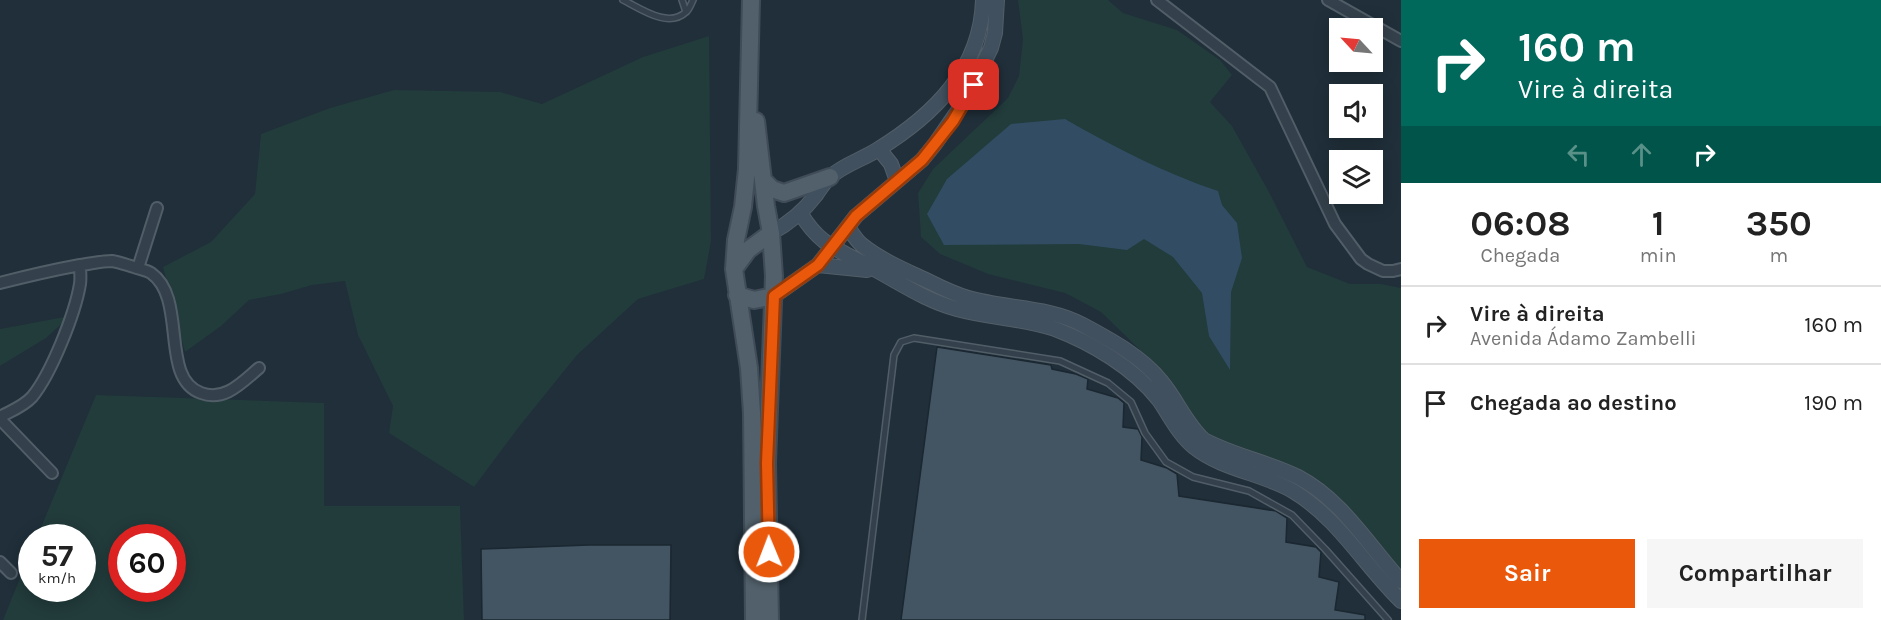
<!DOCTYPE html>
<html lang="pt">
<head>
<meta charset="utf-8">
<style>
  :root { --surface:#fff; --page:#f6f6f6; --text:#222; --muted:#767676; --line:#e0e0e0; --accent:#ea580c }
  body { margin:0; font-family:Karla,sans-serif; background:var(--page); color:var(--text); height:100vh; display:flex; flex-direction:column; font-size:22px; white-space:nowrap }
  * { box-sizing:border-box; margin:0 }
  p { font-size:20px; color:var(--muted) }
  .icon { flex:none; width:33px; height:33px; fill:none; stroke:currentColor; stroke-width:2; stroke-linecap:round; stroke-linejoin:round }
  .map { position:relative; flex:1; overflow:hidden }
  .drawer { display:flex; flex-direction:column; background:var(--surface); width:480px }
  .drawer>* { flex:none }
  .banner { background:#00695c; color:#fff; overflow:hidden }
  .needle { width:39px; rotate:296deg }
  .fabs { position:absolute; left:1329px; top:18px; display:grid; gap:12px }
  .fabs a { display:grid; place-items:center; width:54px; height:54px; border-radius:0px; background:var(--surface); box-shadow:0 3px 15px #0003; font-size:30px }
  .speed { position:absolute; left:18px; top:524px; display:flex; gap:12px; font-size:30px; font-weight:700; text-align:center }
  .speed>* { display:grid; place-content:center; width:78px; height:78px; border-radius:50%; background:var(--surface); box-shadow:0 3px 15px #0003; line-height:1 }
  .speed small { font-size:15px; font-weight:400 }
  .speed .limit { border:9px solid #d22; background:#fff; color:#111 }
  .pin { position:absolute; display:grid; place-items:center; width:51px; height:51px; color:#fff; margin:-26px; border-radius:12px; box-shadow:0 3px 9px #0006 }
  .me { position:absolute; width:66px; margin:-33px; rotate:359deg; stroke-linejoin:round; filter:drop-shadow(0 0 4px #0008) }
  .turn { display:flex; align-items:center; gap:21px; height:126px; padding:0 18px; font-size:27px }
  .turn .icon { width:78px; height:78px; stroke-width:2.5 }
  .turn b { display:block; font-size:42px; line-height:51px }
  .lanes { display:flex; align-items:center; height:57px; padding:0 18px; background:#0003; justify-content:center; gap:30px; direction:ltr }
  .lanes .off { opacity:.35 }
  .eta { display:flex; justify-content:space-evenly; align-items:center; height:102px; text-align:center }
  .eta b { font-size:36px; font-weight:700; line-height:42px }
  .primary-button { display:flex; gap:12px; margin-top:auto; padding:12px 18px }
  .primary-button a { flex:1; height:69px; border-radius:0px; background:var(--accent); color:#fff; font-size:24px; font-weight:700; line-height:69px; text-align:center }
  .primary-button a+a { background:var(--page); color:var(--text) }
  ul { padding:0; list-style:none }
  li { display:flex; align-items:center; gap:18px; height:78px; padding:0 18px; border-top:2px solid var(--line) }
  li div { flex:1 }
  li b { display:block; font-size:22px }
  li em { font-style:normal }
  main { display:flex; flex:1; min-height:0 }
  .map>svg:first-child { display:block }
  .green { fill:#223b3b; fill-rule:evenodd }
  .water { fill:#324d63 }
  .building { fill:#435562; stroke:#1b2731; stroke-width:1.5 }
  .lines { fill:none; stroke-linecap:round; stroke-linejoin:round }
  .lane-casing { stroke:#515e68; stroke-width:8 }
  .street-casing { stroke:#515e68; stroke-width:14 }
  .secondary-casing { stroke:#515e68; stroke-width:16 }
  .primary-casing { stroke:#404c57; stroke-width:20 }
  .lane { stroke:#34404b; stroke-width:5 }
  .street { stroke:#34404b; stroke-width:10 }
  .secondary { stroke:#41505e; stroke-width:14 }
  .primary { stroke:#51606b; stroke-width:16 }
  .route-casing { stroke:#983908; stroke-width:15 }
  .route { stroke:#ea580c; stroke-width:10 }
</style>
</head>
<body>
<main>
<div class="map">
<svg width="1401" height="620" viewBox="0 0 1401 620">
  <rect width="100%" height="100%" fill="#202f3a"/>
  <path class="green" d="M1018 0H1108L1123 13 1177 30 1220 60 1232 75 1210 102 1232 126 1269 192 1307 267 1350 284H1381L1401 288V573L1315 480 1208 436 1190 415 1170 379 1101 312 1065 293 988 274 940 254 921 237 918 193 933 169 1008 98 1019 76 1023 39Z
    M709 36 711 241 704 279 638 299 577 355 518 428 474 487 389 433 393 406 358 335 345 281 312 285 281 294 249 300 221 326 185 352 163 267 211 242 255 194 261 134 330 108 394 90 500 92 542 104 643 57Z
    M70 316 46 338 0 366V329Z
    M96 395 324 403V506H460L464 620H3L31 551 32 588H82V537H37ZM122 537H172V588H122Z"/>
  <path class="water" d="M1065 119C1114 147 1164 173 1218 191L1222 205 1237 223 1242 258 1231 292 1230 370 1209 336 1202 293 1173 257 1144 239 1127 250 1079 244 944 245 927 214 947 179 1011 124Z"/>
  <path class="building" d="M937 347 1051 365 1052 369 1076 374 1088 379 1087 389 1118 398 1124 403 1123 427 1138 429 1142 437 1141 460 1167 468 1177 474 1179 496 1276 511 1287 518 1286 542 1316 547 1321 552 1319 577 1339 582 1335 610 1365 615V620H901Z
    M589 545H671L670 620H482L481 549Z"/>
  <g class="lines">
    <g class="lane-casing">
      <path id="lane" d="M623 0C640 8 668 29 686 12 689 10 691 4 693 0
        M682 0 686 12
        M862 620 894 355 901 342 914 338 1060 361 1108 383 1131 402 1145 433 1166 462 1193 477 1249 491 1292 515 1325 549 1388 620"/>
    </g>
    <g class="street-casing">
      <path id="street" d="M1157 0 1270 87 1335 224 1361 259 1368 264 1383 271H1393L1401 269
        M1328 0 1401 41
        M138 268 157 208
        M0 283C27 276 53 270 80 265 90 264 101 261 112 261 119 262 127 265 134 267 139 269 146 270 151 273 188 299 159 378 201 393 225 402 242 382 259 368
        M0 417C11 411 24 406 32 397 51 374 75 314 80 284 81 278 80 271 80 265
        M0 419 52 473
        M0 562 11 573"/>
    </g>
    <g class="secondary-casing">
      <path id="secondary" d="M879 149 891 164 897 181
        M801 214C807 224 814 233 824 241 840 253 859 260 876 270 902 284 927 301 957 309 989 318 1023 318 1055 329 1092 343 1134 368 1159 400 1170 416 1179 435 1194 447 1223 470 1262 473 1293 491 1338 518 1364 565 1401 601
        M848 227C852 233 856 240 862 245 882 261 907 271 930 282 942 288 955 294 968 298 1006 309 1047 306 1083 325 1111 340 1142 357 1161 381 1177 400 1186 424 1204 440 1234 456 1268 462 1298 477 1342 500 1369 546 1401 581
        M771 233C790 223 803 212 816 195 820 189 824 182 830 177 843 165 863 159 877 150 934 115 981 69 983 0
        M818 265 867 270
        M774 296 818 265 856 216 922 160 935 144 966 99 991 48 995 33 997 0"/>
    </g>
    <g class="primary-casing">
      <path id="primary" d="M751 0 747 169 743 207 736 240 734 269 749 368 752 413 754 620
        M756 121 766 206 771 233 774 276 767 463 770 620
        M763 180 772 189 784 193 830 177
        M734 269 748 250 771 233
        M737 295 754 300 774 296"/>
    </g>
    <use href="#lane" class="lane"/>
    <use href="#street" class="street"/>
    <use href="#secondary" class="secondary"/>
    <use href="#primary" class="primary"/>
  </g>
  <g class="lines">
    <g class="route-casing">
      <path id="route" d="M769 552 767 463 774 296 818 265 856 216 922 160 953 121 974 85"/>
    </g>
    <use href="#route" class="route"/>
  </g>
</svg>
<div class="fabs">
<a><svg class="needle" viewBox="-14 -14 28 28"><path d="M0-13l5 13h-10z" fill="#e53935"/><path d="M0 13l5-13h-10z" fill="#767676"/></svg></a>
<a><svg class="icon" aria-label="sound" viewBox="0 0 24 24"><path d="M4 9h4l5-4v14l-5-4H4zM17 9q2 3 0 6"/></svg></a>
<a><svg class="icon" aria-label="layers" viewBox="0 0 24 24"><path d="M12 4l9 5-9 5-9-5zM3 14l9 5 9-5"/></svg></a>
</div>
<div class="speed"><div>57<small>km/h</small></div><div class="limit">60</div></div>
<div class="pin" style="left:974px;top:85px;background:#d93025"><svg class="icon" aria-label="arrive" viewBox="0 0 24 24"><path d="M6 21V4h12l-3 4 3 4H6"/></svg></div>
<svg class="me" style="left:769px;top:552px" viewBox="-20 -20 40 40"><circle r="17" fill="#ea580c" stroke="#fff" stroke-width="3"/><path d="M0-11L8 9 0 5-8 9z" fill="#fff"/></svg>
</div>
<section class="drawer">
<div class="banner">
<div class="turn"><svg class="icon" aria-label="right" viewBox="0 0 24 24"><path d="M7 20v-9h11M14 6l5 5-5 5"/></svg><div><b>160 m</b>Vire à direita</div></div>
<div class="lanes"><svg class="icon off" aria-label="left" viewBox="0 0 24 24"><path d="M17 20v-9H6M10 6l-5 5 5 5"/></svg><svg class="icon off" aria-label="ahead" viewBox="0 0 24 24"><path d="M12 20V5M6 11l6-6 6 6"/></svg><svg class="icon" aria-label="right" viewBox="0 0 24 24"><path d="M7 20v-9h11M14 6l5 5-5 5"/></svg></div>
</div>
<div class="eta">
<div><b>06:08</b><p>Chegada</p></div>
<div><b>1</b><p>min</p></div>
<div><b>350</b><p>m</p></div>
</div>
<ul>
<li><svg class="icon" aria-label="right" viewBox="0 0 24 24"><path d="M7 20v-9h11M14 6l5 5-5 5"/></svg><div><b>Vire à direita</b><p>Avenida Ádamo Zambelli</p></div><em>160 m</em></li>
<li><svg class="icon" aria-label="arrive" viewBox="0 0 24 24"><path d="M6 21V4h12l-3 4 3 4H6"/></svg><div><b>Chegada ao destino</b></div><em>190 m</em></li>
</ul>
<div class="primary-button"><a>Sair</a><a>Compartilhar</a></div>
</section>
</main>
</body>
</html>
